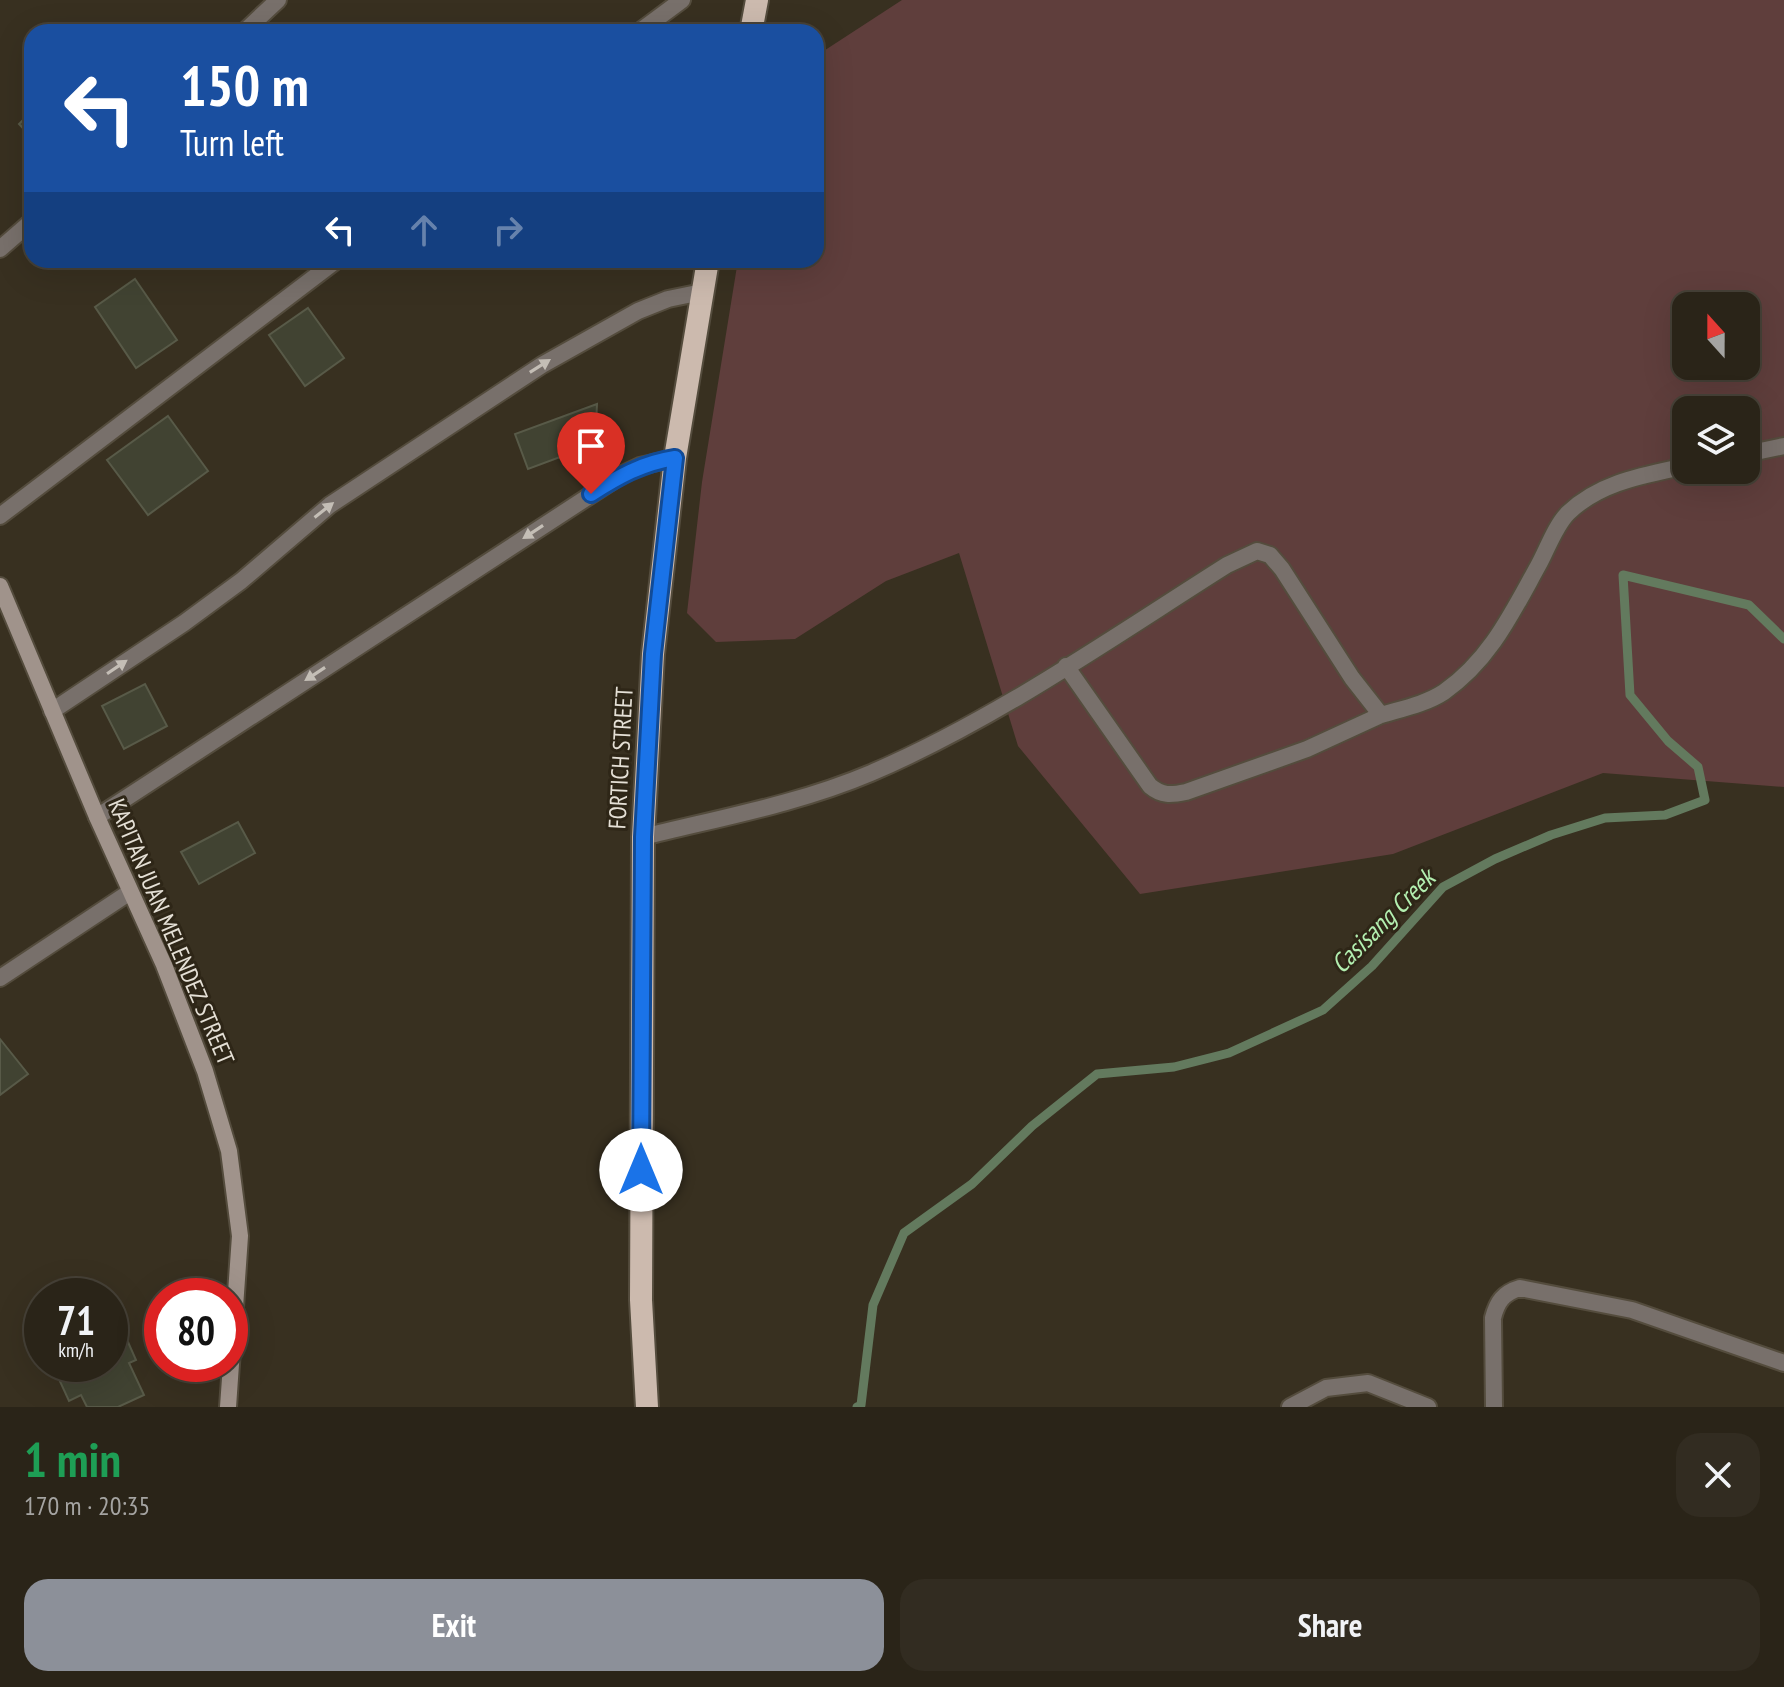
<!DOCTYPE html>
<html lang="en">
<head>
<meta charset="utf-8">
<style>
  :root { --surface:#2a2418; --page:#322c21; --text:#f1f3f6; --muted:#a5a4a2; --line:#464137; --accent:#8c9099 }
  body { margin:0; font-family:"PT Sans Narrow",sans-serif; background:var(--page); color:var(--text); height:100vh; display:flex; flex-direction:column; font-size:30px; white-space:nowrap }
  * { box-sizing:border-box; margin:0 }
  p { font-size:26px; color:var(--muted) }
  .icon { flex:none; width:44px; height:44px; fill:none; stroke:currentColor; stroke-width:2; stroke-linecap:round; stroke-linejoin:round }
  .map { position:relative; height:1407px; overflow:hidden }
  .side { display:flex; flex-direction:column; background:var(--surface); flex:1 }
  .side>* { flex:none }
  .top-card { position:absolute; left:24px; top:24px; width:800px; height:244px; border-radius:24px; box-shadow:0 8px 32px #0002,0 0 0 2px var(--line); background:#1a4fa0; color:#fff; overflow:hidden }
  .needle { width:52px; rotate:339deg }
  .buttons { position:absolute; left:1672px; top:292px; display:grid; gap:16px }
  .buttons a { display:grid; place-items:center; width:88px; height:88px; border-radius:16px; background:var(--surface); box-shadow:0 8px 32px #0002,0 0 0 2px var(--line); font-size:40px }
  .speed { position:absolute; left:24px; top:1278px; display:flex; gap:16px; font-size:40px; font-weight:700; text-align:center }
  .speed>* { display:grid; place-content:center; width:104px; height:104px; border-radius:50%; background:var(--surface); box-shadow:0 8px 32px #0002,0 0 0 2px var(--line); line-height:1 }
  .speed small { font-size:20px; font-weight:400 }
  .speed .limit { border:12px solid #d22; background:#fff; color:#111 }
  .pin { position:absolute; display:grid; place-items:center; width:68px; height:68px; color:#fff; margin:-82px -34px; border-radius:50% 50% 50% 0; rotate:-45deg; box-shadow:0 0 8px #0007 }
  .pin .icon { rotate:45deg }
  .me { position:absolute; width:88px; margin:-44px; rotate:0deg; stroke-linejoin:round; filter:drop-shadow(0 0 6px #0008) }
  .turn { display:flex; align-items:center; gap:28px; height:168px; padding:0 24px; font-size:36px }
  .turn .icon { width:104px; height:104px; stroke-width:2.5 }
  .turn b { display:block; font-size:56px; line-height:68px }
  .lanes { display:flex; align-items:center; height:76px; padding:0 24px; background:#0003; justify-content:center; gap:40px; direction:ltr }
  .lanes .off { opacity:.35 }
  .round { display:grid; place-items:center; flex:none; width:84px; height:84px; border-radius:24px; background:var(--page) }
  .summary { display:flex; align-items:center; justify-content:space-between; height:136px; padding:0 24px }
  h1 { font-size:48px; font-weight:600; line-height:60px; color:#1e9e55 }
  .button { display:flex; gap:16px; margin-top:auto; padding:16px 24px }
  .button a { flex:1; height:92px; border-radius:24px; background:var(--accent); color:#fff; font-size:32px; font-weight:600; line-height:92px; text-align:center }
  .button a+a { background:var(--page); color:var(--text) }
  .map>svg:first-child { display:block }
  .green { fill:#5f3e3c; fill-rule:evenodd }
  .lines { fill:none; stroke-linecap:round; stroke-linejoin:round }
  .stream { stroke:#637a5e; stroke-width:9 }
  .building { fill:#414332; stroke:#585a48; stroke-width:2 }
  .minor-casing { stroke:#544c3d; stroke-width:20 }
  .secondary-casing { stroke:#544c3d; stroke-width:20 }
  .trunk-casing { stroke:#544c3d; stroke-width:26 }
  .minor { stroke:#78706b; stroke-width:16 }
  .secondary { stroke:#a0938b; stroke-width:16 }
  .trunk { stroke:#ccbaae; stroke-width:22 }
  .oneway { fill:#c4beb6 }
  .route-casing { stroke:#114b97; stroke-width:20 }
  .route { stroke:#1a73e8; stroke-width:14 }
  .labels { text-anchor:middle; stroke-width:6; stroke-linejoin:round; paint-order:stroke }
  .street-label { font-size:24px; fill:#e5e0d6; stroke:#2e2617 }
  .water-label { font-size:26px; font-style:italic; fill:#b3efb0; stroke:#2e2617 }
</style>
</head>
<body>
<div class="map">
<svg width="1784" height="1407" viewBox="0 0 1784 1407">
  <rect width="100%" height="100%" fill="#383020"/>
  <path class="green" d="M902 0H1784V787L1603 773 1393 854 1140 894 1018 746 959 553 886 581 795 639 716 642 687 613 702 482 738 260H816V56ZM1686 306H1746V366H1686ZM1686 410H1746V470H1686Z"/>
  <g class="lines">
    <path class="stream" d="M857 1407 861 1405 873 1305 904 1233 972 1184 1032 1126 1097 1074 1174 1067 1229 1053 1323 1010 1372 966 1443 887 1495 859 1551 835 1605 818 1665 815 1705 800 1698 767 1668 741 1630 695 1623 575 1749 605 1784 639"/>
  </g>
  <path class="building" d="M32 111V138L19 124Z
    M135 279 177 340 136 368 95 307Z
    M308 308 344 358 305 386 269 335Z
    M597 404 595 444 528 469 515 434Z
    M168 416 208 471 148 515 107 460Z
    M145 684 167 726 124 749 102 706Z
    M238 822 255 853 199 884 181 852Z
    M0 1039 28 1074 0 1095Z
    M120 1324 136 1360 129 1363 144 1395 118 1407H87L81 1395 69 1401 52 1364H110V1329Z"/>
  <g class="lines">
    <g class="minor-casing">
      <path id="minor" d="M244 32 278 0
        M639 32 682 0
        M0 249 32 221
        M1746 454 1784 446
        M0 516 337 260
        M1066 666 1150 786C1162 796 1171 795 1186 792L1307 749 1381 715
        M52 711 184 623 241 581 330 505 542 365 638 311 668 299 702 292
        M97 817 623 474 640 466 675 458
        M643 837C719 818 798 804 871 773 995 720 1113 637 1227 565L1257 551 1270 555 1282 569 1352 678 1381 715C1401 709 1426 704 1444 692 1490 660 1512 613 1538 566 1547 550 1555 526 1568 513 1600 482 1645 475 1686 466
        M0 978 130 892
        M1290 1407 1326 1388 1368 1383 1428 1407
        M1494 1407 1493 1318C1497 1302 1503 1293 1520 1288L1632 1310 1784 1363"/>
    </g>
    <g class="secondary-casing">
      <path id="secondary" d="M0 586 97 817 164 965 205 1071 229 1151 240 1236 228 1407"/>
    </g>
    <g class="trunk-casing">
      <path id="trunk" d="M751 32 757 0
        M647 1407 641 1300 643 837 653 654 675 458 708 260"/>
    </g>
    <use href="#minor" class="minor"/>
    <use href="#secondary" class="secondary"/>
    <use href="#trunk" class="trunk"/>
  </g>
  <defs><path id="oneway-solid" d="M-6-.8H1V-3.2L6.5 0L1 3.2V.8H-6Z" transform="scale(2)"/></defs>
  <g class="oneway">
    <use href="#oneway-solid" transform="translate(540 366) rotate(-32)"/>
    <use href="#oneway-solid" transform="translate(324 510) rotate(-38)"/>
    <use href="#oneway-solid" transform="translate(533 532) rotate(147)"/>
    <use href="#oneway-solid" transform="translate(117 667) rotate(-34)"/>
    <use href="#oneway-solid" transform="translate(315 674) rotate(147)"/>
  </g>
  <g class="lines">
    <g class="route-casing">
      <path id="route" d="M591 494C618 477 642 463 675 458L653 654 643 837 641 1170"/>
    </g>
    <use href="#route" class="route"/>
  </g>
  <g class="labels">
    <g class="street-label">
      <text transform="translate(621 758) rotate(-87)" y="8">FORTICH STREET</text>
      <text transform="translate(171 932) rotate(67)" y="8">KAPITAN JUAN MELENDEZ STREET</text>
    </g>
    <g class="water-label">
      <text transform="translate(1383 921) rotate(-45)" y="9">Casisang Creek</text>
    </g>
  </g>
</svg>
<div class="buttons">
<a><svg class="needle" viewBox="-14 -14 28 28"><path d="M0-13l5 13h-10z" fill="#e53935"/><path d="M0 13l5-13h-10z" fill="#a5a4a2"/></svg></a>
<a><svg class="icon" aria-label="layers" viewBox="0 0 24 24"><path d="M12 4l9 5-9 5-9-5zM3 14l9 5 9-5"/></svg></a>
</div>
<div class="speed"><div>71<small>km/h</small></div><div class="limit">80</div></div>
<div class="pin" style="left:591px;top:494px;background:#d93025"><svg class="icon" aria-label="arrive" viewBox="0 0 24 24"><path d="M6 21V4h12l-3 4 3 4H6"/></svg></div>
<svg class="me" style="left:641px;top:1170px" viewBox="-20 -20 40 40"><circle r="19" fill="#fff"/><path d="M0-13L10 11 0 6-10 11z" fill="#1a73e8"/></svg>
<div class="top-card">
<div class="turn"><svg class="icon" aria-label="left" viewBox="0 0 24 24"><path d="M17 20v-9H6M10 6l-5 5 5 5"/></svg><div><b>150 m</b>Turn left</div></div>
<div class="lanes"><svg class="icon" aria-label="left" viewBox="0 0 24 24"><path d="M17 20v-9H6M10 6l-5 5 5 5"/></svg><svg class="icon off" aria-label="ahead" viewBox="0 0 24 24"><path d="M12 20V5M6 11l6-6 6 6"/></svg><svg class="icon off" aria-label="right" viewBox="0 0 24 24"><path d="M7 20v-9h11M14 6l5 5-5 5"/></svg></div>
</div>
</div>
<section class="side">
<div class="summary"><div><h1>1 min</h1><p>170 m · 20:35</p></div><a class="round"><svg class="icon" aria-label="close" viewBox="0 0 24 24"><path d="M6 6l12 12M18 6L6 18"/></svg></a></div>
<div class="button"><a>Exit</a><a>Share</a></div>
</section>
</body>
</html>
